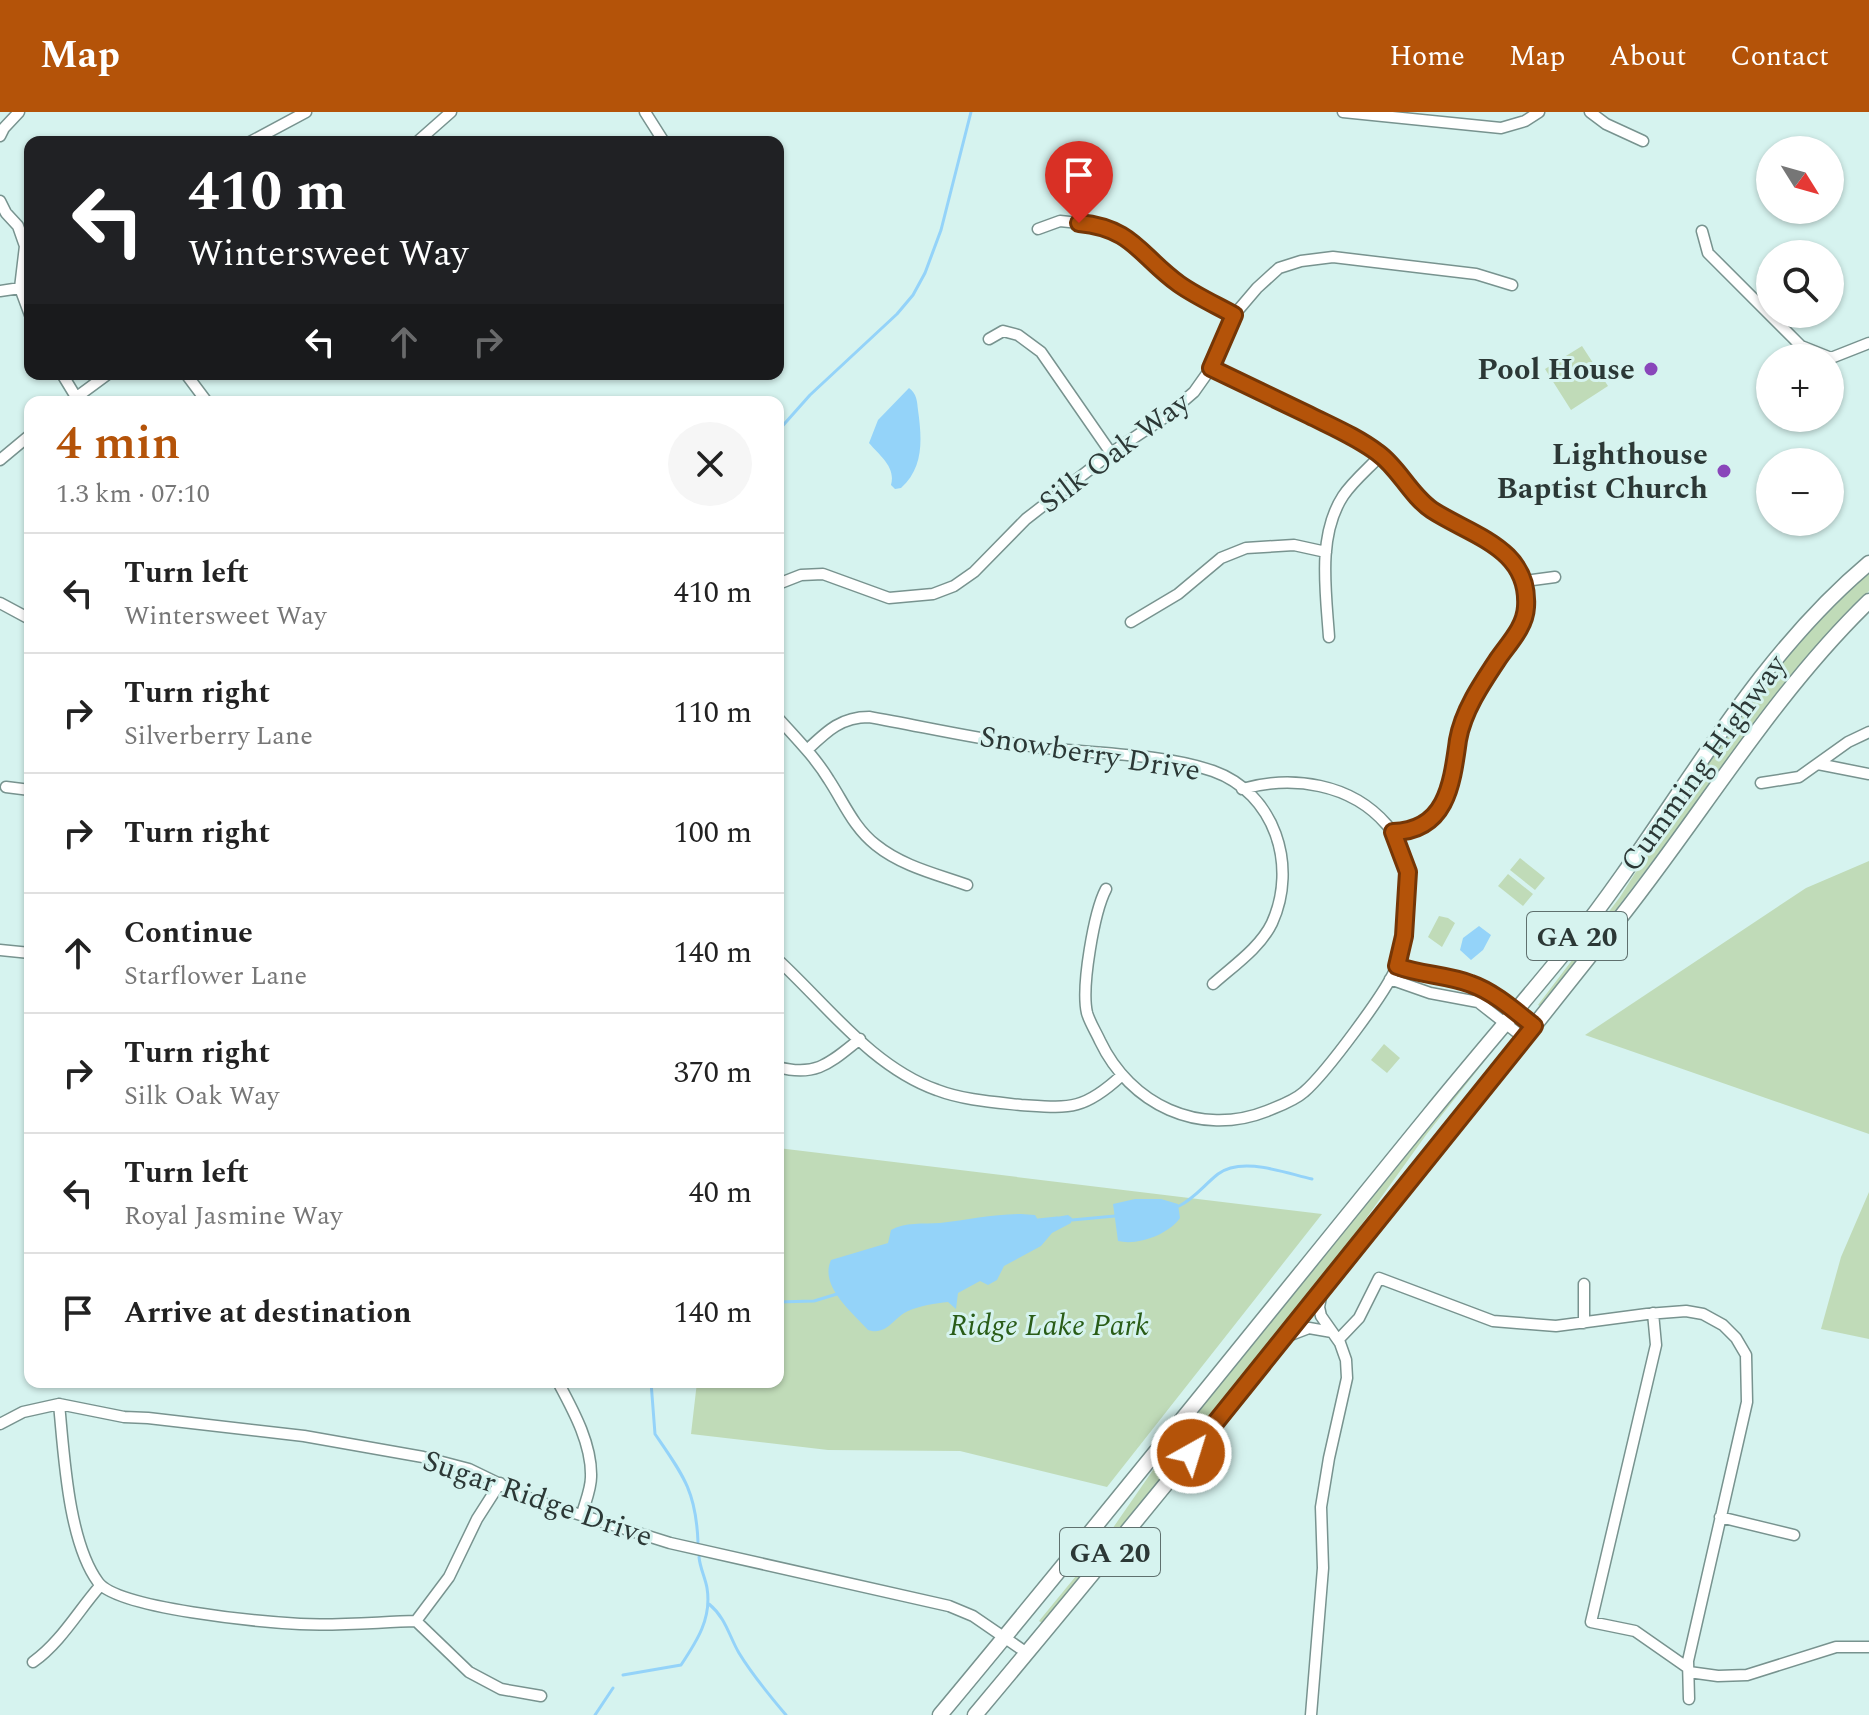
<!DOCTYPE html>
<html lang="en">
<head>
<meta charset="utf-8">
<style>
  :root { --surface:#fff; --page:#f6f6f6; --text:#222; --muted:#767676; --line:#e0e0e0; --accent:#b45309 }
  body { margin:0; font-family:Spectral,serif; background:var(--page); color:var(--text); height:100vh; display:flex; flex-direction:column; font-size:30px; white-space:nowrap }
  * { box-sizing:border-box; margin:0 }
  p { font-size:26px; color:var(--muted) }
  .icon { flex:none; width:44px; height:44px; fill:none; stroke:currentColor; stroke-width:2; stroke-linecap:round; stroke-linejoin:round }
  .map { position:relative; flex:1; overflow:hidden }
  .details { position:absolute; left:24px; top:284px; width:760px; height:992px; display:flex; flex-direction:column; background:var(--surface); border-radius:16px; box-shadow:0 2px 6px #0004 }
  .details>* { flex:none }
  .banner { position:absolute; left:24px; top:24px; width:760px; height:244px; border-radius:16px; box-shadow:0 2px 6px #0004; background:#202124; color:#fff; overflow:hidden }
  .needle { width:52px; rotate:127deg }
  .buttons { position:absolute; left:1756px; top:24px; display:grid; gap:16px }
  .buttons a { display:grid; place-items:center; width:88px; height:88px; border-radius:50%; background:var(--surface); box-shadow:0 2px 6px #0004; font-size:40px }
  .pin { position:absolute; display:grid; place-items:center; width:68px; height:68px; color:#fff; margin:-82px -34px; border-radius:50% 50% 50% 0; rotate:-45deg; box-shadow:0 0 8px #0007 }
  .pin .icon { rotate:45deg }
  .me { position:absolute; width:88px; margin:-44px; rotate:39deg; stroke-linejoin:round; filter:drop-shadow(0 0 6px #0008) }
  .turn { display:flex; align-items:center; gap:28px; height:168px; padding:0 32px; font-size:36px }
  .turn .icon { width:104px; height:104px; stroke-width:2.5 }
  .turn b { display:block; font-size:56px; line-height:68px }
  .lanes { display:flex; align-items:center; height:76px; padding:0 32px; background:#0003; justify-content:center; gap:40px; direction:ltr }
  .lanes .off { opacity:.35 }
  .round { display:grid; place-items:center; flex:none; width:84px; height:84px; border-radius:42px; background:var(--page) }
  .headline { display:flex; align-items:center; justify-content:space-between; height:136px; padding:0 32px }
  h1 { font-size:48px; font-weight:600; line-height:60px; color:var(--accent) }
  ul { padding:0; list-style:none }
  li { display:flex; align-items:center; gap:24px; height:120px; padding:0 32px; border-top:2px solid var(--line) }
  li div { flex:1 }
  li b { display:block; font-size:30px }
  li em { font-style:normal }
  header { display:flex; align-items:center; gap:48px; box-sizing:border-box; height:112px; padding:0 40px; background:var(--accent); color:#fff }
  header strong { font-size:38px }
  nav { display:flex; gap:44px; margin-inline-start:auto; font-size:28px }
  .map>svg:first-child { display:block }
  .green { fill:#c0dbb8 }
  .water { fill:#94d3f9 }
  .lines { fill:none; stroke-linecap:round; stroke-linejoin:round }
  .stream { stroke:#94d3f9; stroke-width:3 }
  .minor-casing { stroke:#78938f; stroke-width:13 }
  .highway-casing { stroke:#78938f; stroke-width:17 }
  .minor { stroke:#fff; stroke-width:10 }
  .highway { stroke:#fff; stroke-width:14 }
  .route-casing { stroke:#753606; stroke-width:20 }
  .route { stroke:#b45309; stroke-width:14 }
  .poi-dot { fill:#8946ba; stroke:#d6f3ef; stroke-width:3 }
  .labels { text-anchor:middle; stroke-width:6; stroke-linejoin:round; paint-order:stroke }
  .shield { fill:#d6f3ef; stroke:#5f706e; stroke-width:2 }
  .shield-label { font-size:28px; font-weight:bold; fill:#2c3836 }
  .poi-label { font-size:30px; font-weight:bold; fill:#2c3836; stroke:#d6f3ef; text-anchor:end }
  .street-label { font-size:30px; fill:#2c3836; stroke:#d6f3ef }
  .park-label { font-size:30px; font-style:italic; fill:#295c17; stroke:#d6f3ef }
</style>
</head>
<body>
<header>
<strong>Map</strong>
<nav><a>Home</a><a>Map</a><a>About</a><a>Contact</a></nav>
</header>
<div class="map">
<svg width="1869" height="1603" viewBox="0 0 1869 1603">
  <rect width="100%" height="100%" fill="#d6f3ef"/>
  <path class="green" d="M1582 234 1608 274 1571 298 1545 257Z
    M1869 458V479L1805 548 1542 895 1538 893 1620 785 1692 671 1760 579 1815 511Z
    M1520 746 1545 766 1535 778 1510 758Z
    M1869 749V1022L1585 923 1806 776Z
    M1508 762 1533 782 1523 794 1498 774Z
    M1439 804 1448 806 1455 811 1442 835 1428 825Z
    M1384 932 1400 946 1387 961 1371 948Z
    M1492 932 1495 936 1426 1023 1311 1183 1044 1512 1039 1509 1099 1436 1187 1309Z
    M778 1036 1322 1102 1107 1375 960 1339 828 1338 691 1322 697 1270H778Z
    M1869 1080V1227L1821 1217 1841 1145Z"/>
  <path class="water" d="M909 276C917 282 917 289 918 298 922 327 924 355 901 376L895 377 891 373C896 355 880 344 869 331L878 308Z
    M1479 814 1491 823 1483 838 1471 848 1460 838 1463 826Z
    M1135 1087H1161L1178 1092 1180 1106C1169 1122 1138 1134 1118 1129L1113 1092Z
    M1021 1102 1035 1103 1038 1108 1068 1103 1072 1106 1071 1111 1052 1121 1041 1134 1004 1154 997 1168 988 1173 980 1169 958 1181 956 1197 948 1190C936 1191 919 1194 908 1199 893 1206 887 1224 868 1218 852 1200 819 1174 831 1148L888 1131 891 1118C904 1110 924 1112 940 1111 967 1108 993 1102 1021 1102Z"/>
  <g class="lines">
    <path class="stream" d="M778 319 810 283 897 202 913 183 925 161 941 118 971 0
      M1179 1094C1195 1086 1204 1073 1218 1062 1242 1044 1285 1061 1312 1067
      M1038 1108 1057 1106
      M1072 1108 1115 1104
      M778 1190 814 1189 837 1182
      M651 1270 655 1322C683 1363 696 1379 698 1430
      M709 1492C726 1506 729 1524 739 1541 753 1564 769 1583 786 1603
      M623 1563 681 1553C697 1529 712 1506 707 1476 705 1465 700 1456 699 1445
      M595 1603 613 1576"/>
    <g class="minor-casing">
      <path id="minor" d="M645 0 664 30
        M1343 0 1501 16 1525 9 1539 0
        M1590 0 1606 12 1643 29
        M0 24 4 16 19 0
        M250 30 306 0
        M417 30 451 0
        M0 89 6 101 18 114 25 134 20 176 30 203
        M1038 117 1060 109 1098 113 1114 120 1131 127 1178 171 1234 203
        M1702 119 1708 141 1801 234 1831 246 1869 231
        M0 179 20 176
        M989 227 1003 219 1018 223 1041 240 1111 341
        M1211 256 1351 323 1381 343 1412 381 1432 397 1498 435 1515 450 1525 469V508L1484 568 1460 616 1450 678 1441 697 1430 707 1408 719 1393 720
        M62 262 76 285
        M186 262 207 290
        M70 290 108 262
        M0 348 30 323
        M1525 469 1555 465
        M778 472 801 463 823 462 889 486 933 482 954 474 974 460 1026 407 1111 341 1165 305 1194 280 1211 256 1234 203 1257 176 1279 156 1301 149 1333 145 1476 162 1512 173
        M0 491 28 506 30 503
        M1131 510 1178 482 1221 446 1246 436 1294 433 1326 440
        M1329 525C1326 480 1317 424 1343 384 1353 369 1369 356 1381 343
        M778 606C796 626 815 645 829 668 844 691 854 716 876 733 902 754 936 762 967 773
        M807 638C827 619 841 605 869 605 925 615 981 628 1038 635 1093 642 1160 641 1213 659 1275 681 1298 754 1272 811 1260 836 1233 854 1213 872
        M1818 652 1869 662
        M1761 671 1799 665 1848 630 1869 620
        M6 675 30 678
        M1106 777C1094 800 1081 875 1087 901 1090 911 1096 920 1100 929 1130 992 1199 1026 1267 999 1279 994 1294 989 1304 980 1325 962 1389 877 1397 853 1411 814 1414 745 1387 713 1351 671 1292 663 1242 677
        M0 838 30 841
        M778 848C827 893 872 955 937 978 963 988 993 990 1021 993 1069 996 1083 999 1121 964
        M1397 854 1415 861 1470 871 1491 882 1534 914
        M1390 867 1430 881 1478 890 1524 926
        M778 955C817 966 832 949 860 927
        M1584 1172V1211
        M1653 1201 1656 1233 1591 1510 1635 1519 1688 1556
        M1288 1224 1309 1216 1332 1220
        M1338 1228 1359 1206 1379 1166 1493 1209 1556 1214 1647 1202 1686 1199 1703 1202 1723 1213 1736 1226 1746 1243 1747 1290 1688 1549 1689 1587
        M558 1270C573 1298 592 1332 591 1365 591 1377 585 1391 582 1402
        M59 1292C64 1342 68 1429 98 1470 118 1497 263 1510 300 1512 338 1514 378 1510 416 1509
        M0 1312 23 1300 59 1292 124 1305 148 1306 304 1324 423 1345 469 1357 533 1388 670 1431 949 1494 973 1504 1027 1541
        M1720 1405 1794 1423
        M416 1509 449 1465 477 1407 500 1371
        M416 1509 469 1560 501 1577 541 1584
        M33 1550C61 1530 78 1499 100 1474
        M1689 1560 1718 1564 1747 1563 1836 1535H1869
        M1311 1603 1323 1456 1321 1395 1329 1346 1347 1266 1346 1248 1340 1231 1321 1204 1319 1195 1322 1180"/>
    </g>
    <g class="highway-casing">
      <path id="highway" d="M940 1603C1105 1405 1266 1203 1429 1003 1476 945 1525 889 1572 831 1672 706 1745 555 1869 451
        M975 1603C1192 1344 1402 1080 1612 816 1699 708 1769 586 1869 489"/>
    </g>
    <use href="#minor" class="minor"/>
    <use href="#highway" class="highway"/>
  </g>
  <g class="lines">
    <g class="route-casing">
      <path id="route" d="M1079 111C1133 116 1140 144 1179 172 1196 184 1216 193 1234 203L1211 256C1244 272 1276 287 1309 303 1333 315 1357 325 1378 341 1399 356 1410 383 1432 398 1472 424 1530 436 1526 495 1525 515 1509 531 1498 547 1482 571 1463 599 1458 628 1452 671 1447 719 1393 720L1408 760 1404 824 1397 854C1421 863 1448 863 1471 872 1494 880 1515 899 1534 914L1191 1341"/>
    </g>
    <use href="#route" class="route"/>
  </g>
  <g class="poi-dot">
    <circle cx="1651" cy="257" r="8"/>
    <circle cx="1724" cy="359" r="8"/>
  </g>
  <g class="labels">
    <g class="shield">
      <rect x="1527" y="800" width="100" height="48" rx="6"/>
      <rect x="1060" y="1416" width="100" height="48" rx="6"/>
    </g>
    <g class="shield-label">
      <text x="1577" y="834">GA 20</text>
      <text x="1110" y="1450">GA 20</text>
    </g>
    <g class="poi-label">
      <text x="1635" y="267">Pool House</text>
      <text x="1708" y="352">Lighthouse<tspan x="1708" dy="34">Baptist Church</tspan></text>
    </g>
    <g class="street-label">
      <text transform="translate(1114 340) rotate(-37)" y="10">Silk Oak Way</text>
      <text transform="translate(1090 641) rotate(9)" y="10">Snowberry Drive</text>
      <text transform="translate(1703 651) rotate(-54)" y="10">Cumming Highway</text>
      <text transform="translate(538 1386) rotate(19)" y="10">Sugar Ridge Drive</text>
    </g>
    <g class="park-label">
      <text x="1049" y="1223">Ridge Lake Park</text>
    </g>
  </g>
</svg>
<div class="buttons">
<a><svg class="needle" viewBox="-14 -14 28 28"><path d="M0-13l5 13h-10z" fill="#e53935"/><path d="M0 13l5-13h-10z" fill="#767676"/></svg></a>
<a><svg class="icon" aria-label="search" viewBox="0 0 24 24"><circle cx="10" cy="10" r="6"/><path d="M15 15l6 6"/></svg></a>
<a>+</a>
<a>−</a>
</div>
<div class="pin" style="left:1079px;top:111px;background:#d93025"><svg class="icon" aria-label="arrive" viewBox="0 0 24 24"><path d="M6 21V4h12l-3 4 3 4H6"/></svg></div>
<svg class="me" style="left:1191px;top:1341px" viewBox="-20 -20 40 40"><circle r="17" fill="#b45309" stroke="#fff" stroke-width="3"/><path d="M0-11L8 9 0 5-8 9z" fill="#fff"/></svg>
<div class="banner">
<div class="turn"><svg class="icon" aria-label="left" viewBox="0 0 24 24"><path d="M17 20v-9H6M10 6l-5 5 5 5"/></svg><div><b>410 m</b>Wintersweet Way</div></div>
<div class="lanes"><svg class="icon" aria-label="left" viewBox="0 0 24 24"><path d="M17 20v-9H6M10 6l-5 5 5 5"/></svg><svg class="icon off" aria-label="ahead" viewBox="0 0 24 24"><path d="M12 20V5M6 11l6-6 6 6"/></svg><svg class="icon off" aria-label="right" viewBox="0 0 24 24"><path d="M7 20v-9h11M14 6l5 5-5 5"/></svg></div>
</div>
<section class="details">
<div class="headline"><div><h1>4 min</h1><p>1.3 km · 07:10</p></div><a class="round"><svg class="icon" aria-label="close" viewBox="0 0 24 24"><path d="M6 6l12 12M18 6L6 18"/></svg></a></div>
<ul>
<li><svg class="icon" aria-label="left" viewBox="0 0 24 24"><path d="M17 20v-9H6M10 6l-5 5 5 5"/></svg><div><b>Turn left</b><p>Wintersweet Way</p></div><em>410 m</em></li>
<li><svg class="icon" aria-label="right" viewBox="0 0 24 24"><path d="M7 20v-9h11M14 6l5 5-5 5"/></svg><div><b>Turn right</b><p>Silverberry Lane</p></div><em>110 m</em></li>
<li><svg class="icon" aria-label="right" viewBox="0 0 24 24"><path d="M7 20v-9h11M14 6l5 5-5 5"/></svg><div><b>Turn right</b></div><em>100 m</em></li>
<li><svg class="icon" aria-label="ahead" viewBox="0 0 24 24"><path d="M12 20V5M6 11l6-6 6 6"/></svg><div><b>Continue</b><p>Starflower Lane</p></div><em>140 m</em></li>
<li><svg class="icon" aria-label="right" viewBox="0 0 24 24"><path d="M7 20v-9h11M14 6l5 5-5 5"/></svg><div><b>Turn right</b><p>Silk Oak Way</p></div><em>370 m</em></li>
<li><svg class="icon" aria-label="left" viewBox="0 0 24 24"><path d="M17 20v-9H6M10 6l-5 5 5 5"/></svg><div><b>Turn left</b><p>Royal Jasmine Way</p></div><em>40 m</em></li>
<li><svg class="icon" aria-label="arrive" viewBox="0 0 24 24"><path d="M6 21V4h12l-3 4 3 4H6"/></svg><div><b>Arrive at destination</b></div><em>140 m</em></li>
</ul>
</section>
</div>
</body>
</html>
